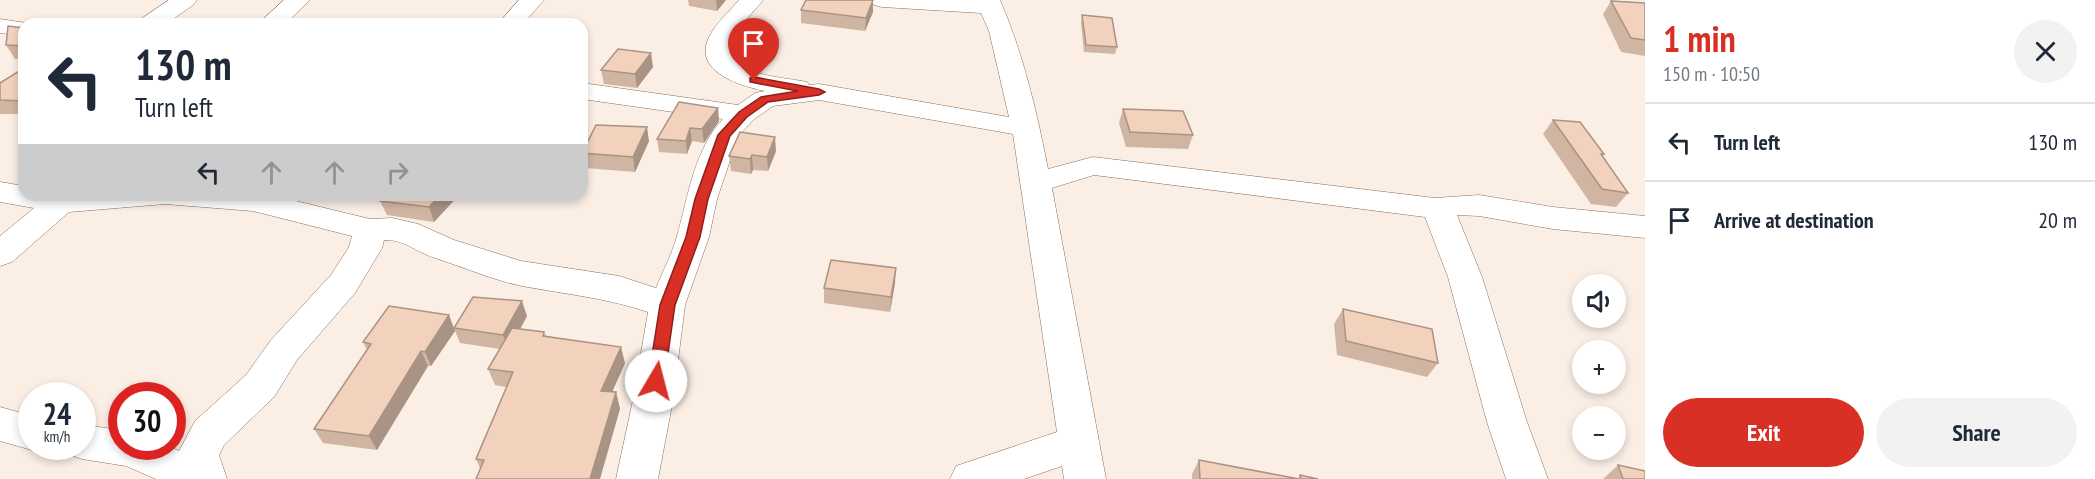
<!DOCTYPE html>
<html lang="en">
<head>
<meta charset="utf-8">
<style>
  :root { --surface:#fff; --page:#f2f2f3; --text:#1f2937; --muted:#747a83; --line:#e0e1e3; --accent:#d93025 }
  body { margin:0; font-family:"PT Sans Narrow",sans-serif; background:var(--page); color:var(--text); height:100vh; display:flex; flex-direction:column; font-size:22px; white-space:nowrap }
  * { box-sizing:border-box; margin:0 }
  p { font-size:20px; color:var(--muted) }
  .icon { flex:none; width:33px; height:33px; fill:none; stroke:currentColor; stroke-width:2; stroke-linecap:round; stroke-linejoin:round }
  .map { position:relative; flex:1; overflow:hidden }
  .side { display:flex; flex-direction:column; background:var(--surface); width:450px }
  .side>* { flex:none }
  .top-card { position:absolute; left:18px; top:18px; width:570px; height:183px; border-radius:18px; box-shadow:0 3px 9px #0003; background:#fff; color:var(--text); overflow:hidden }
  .tools { position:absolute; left:1572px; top:274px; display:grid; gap:12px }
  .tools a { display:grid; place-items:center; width:54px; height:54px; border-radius:50%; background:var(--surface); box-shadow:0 3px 9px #0003; font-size:30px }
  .speed { position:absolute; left:18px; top:382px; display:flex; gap:12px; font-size:30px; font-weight:700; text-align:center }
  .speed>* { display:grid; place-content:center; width:78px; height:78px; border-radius:50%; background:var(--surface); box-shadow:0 3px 9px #0003; line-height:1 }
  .speed small { font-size:15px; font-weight:400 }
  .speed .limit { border:9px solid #d22; background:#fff; color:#111 }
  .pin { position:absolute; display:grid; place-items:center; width:51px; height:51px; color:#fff; margin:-62px -26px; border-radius:50% 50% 50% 0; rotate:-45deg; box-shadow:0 0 6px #0007 }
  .pin .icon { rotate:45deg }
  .me { position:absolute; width:66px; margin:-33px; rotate:8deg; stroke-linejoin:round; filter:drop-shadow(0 0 4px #0008) }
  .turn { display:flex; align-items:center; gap:21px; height:126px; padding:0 18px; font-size:27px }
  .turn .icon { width:78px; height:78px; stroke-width:2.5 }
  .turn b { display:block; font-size:42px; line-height:51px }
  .lanes { display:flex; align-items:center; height:57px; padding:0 18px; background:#0003; justify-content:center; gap:30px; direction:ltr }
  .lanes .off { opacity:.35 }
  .round { display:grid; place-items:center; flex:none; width:63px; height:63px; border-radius:32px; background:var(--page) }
  .summary { display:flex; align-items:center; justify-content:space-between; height:102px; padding:0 18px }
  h1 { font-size:36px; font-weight:700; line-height:45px; color:var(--accent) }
  .cta { display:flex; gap:12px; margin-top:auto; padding:12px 18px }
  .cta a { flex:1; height:69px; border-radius:36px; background:var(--accent); color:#fff; font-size:24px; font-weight:700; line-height:69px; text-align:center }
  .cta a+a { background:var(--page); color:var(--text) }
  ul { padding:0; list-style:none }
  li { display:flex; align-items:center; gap:18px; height:78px; padding:0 18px; border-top:2px solid var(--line) }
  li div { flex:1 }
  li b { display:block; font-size:22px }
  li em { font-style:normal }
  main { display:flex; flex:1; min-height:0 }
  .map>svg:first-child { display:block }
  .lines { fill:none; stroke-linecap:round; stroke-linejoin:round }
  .minor-casing { stroke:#8a6e5a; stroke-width:1 }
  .minor { fill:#fff; fill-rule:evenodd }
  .wall { fill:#d0b5a2 }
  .shaded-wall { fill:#a99384 }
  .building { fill:#f2d2bc; stroke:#a99384; stroke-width:1.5 }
  .route { fill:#d93025; stroke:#8d1f18; stroke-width:1.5 }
</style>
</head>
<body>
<main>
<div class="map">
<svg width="1645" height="479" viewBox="0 0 1645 479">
  <rect width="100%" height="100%" fill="#fbeee5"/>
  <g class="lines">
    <g class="minor-casing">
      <path id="minor" d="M169 0H197L193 5 166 24H138L141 19Z
        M284 0H310L285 24H258Z
        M519 0H544L523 24H498Z
        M739 0H763C754 12 740 24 734 38 718 76 785 77 807 82L809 85 819 84 1009 117 989 31 981 13 882 7 874 5 870 0H1000C1023 53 1037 112 1048 169L1093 157 1435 198 1479 195 1553 207 1645 216V238L1553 229 1479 216 1457 215 1482 277 1527 422 1548 479H1506L1487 422 1448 277 1425 217 1094 175 1052 188 1106 479H1064L1062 466 1024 479H950L956 466 1057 432 1013 134 819 100 773 106 753 120 738 137 717 199 709 237 685 305 673 400 658 479H616L633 400 648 312C607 298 565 294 522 286 493 280 463 267 435 258 416 252 404 239 384 240L382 248 355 293 297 360 274 397 224 445 219 455 227 479H156L126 466 82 459 68 454 64 447H82V425L122 430V447H170L179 451 195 421 246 375 271 340 331 275 349 247 352 236 253 211 165 204 69 212 12 262 0 266V236L34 208 0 202V182L24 186V195H271L370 219 392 218 418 224 454 240 521 261 619 276 656 288C663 271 672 254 677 236 688 197 694 150 723 119L582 99V83L738 105 755 93 765 91C741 86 692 72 709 37 716 23 729 12 739 0Z
        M0 19 33 24H24V36L0 33Z
        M0 407 32 416V447H41L32 450 0 441Z"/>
    </g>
    <use href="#minor" class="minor"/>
  </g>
  <path class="wall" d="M688 0H726L717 11 689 6Z
    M1611 1 1645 3V56L1621 52 1603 14Z
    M801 10 873 12 865 31 801 23Z
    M1082 15 1117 47 1115 54 1084 52 1081 23Z
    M24 28V59H15L6 45Z
    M653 67 637 88 604 84 601 70Z
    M24 68V114H0V83Z
    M718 108 719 121 704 143 692 141 687 154 659 152 657 139Z
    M1123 109 1193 135 1188 149 1126 147 1119 123Z
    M1553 120 1604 154 1602 156 1628 193 1616 207 1591 204 1543 134Z
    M649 141 635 172 585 168 582 152Z
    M776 151 768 171 753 170 751 174 731 171 729 156Z
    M385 195H459L434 222 387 215 380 201Z
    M895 283 890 312 824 303V288Z
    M1343 309 1438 363 1427 377 1337 355 1334 324Z
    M527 316 520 329 544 332 546 336 625 363 612 392H616L620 409 480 468 476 459 506 387 495 385 488 369 500 349 460 343 455 331 431 366H428L377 450 323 443 314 429 367 350 363 342Z
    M1199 460 1298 479 1300 475 1318 479H1192V474Z
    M1618 465 1645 479H1603Z"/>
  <path class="shaded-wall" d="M716 0H726L717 11Z
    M873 0V12L865 31 866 18Z
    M651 53 653 67 637 88 635 74Z
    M718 108 719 121 704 143 702 129Z
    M647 127 649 141 635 172 633 157Z
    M690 128 692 141 687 154 686 141Z
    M775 137 776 151 768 171 767 157Z
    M752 155 753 170 751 174 750 159Z
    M440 195H459L434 222 429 207Z
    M896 268 895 283 890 312 891 297Z
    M522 301 527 316 509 350 503 335Z
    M449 315 455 331 431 366 425 352Z
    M621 347 625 363 605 408 601 391Z
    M421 351 428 366 377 450 369 436Z
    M616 392 620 409 600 479H590Z"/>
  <path class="building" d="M806 0H873L866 18 801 10Z
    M1611 1 1645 3V40L1631 38Z
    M1082 15 1112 18 1117 47 1086 45Z
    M8 26 24 28V46L6 45Z
    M618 49 651 53 635 74 601 70Z
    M24 68V101L0 100V83Z
    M679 102 718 108 702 129 690 128 686 141 657 139Z
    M1123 109 1183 111 1193 135 1130 132Z
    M1553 120 1580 122 1604 154H1601L1628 193 1602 189Z
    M596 125 647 127 633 157 582 153Z
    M740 132 775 137 767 157 752 155 750 159 729 156Z
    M385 195H440L429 207 380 201Z
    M831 260 896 268 891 297 824 288Z
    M473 297 522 301 503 335 454 328Z
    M389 306 449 315 425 352 421 351 369 436 314 429 371 344 363 342Z
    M1343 309 1432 329 1438 363 1346 341Z
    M512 328 544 332 543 336 621 347 601 391 616 392 590 479H476L484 460 476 459 513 372 488 369Z
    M1199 460 1299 479H1200Z
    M1618 465 1645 471V479H1623Z
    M1300 475 1318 479H1301Z"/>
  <path class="route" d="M754 77 819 89 825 92 819 95 768 102 747 117 730 136 708 199 700 237 675 305 664 381 662 386 656 388 650 386 648 381 660 305 686 237 695 199 718 135 739 112 761 97 798 91 750 82V78Z"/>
</svg>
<div class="tools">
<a><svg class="icon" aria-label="sound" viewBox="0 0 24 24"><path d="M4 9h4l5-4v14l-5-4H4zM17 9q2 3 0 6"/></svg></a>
<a>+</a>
<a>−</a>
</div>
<div class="speed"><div>24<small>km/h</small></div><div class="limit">30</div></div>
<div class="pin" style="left:754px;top:80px;background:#d93025"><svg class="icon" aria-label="arrive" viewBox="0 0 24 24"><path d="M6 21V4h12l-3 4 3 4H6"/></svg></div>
<svg class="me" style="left:656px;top:381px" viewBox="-20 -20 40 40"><circle r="19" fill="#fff"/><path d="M0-13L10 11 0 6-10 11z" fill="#d93025"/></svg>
<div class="top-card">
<div class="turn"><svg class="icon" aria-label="left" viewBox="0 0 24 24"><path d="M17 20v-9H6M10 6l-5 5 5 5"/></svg><div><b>130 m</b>Turn left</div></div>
<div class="lanes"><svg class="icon" aria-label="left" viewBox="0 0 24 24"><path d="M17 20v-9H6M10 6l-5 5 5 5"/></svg><svg class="icon off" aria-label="ahead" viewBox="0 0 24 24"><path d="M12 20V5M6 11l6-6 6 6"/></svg><svg class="icon off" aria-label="ahead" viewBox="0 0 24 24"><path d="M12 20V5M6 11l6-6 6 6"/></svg><svg class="icon off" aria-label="right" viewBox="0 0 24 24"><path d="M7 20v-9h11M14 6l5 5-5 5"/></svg></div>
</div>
</div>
<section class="side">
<div class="summary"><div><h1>1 min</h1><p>150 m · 10:50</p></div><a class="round"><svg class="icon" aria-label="close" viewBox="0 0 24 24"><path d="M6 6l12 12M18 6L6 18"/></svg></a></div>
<ul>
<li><svg class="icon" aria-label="left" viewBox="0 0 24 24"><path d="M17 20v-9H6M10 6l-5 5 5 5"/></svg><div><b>Turn left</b></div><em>130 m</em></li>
<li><svg class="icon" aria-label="arrive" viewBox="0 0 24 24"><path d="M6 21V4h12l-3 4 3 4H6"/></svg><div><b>Arrive at destination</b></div><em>20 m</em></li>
</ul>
<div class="cta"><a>Exit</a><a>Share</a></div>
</section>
</main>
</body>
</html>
